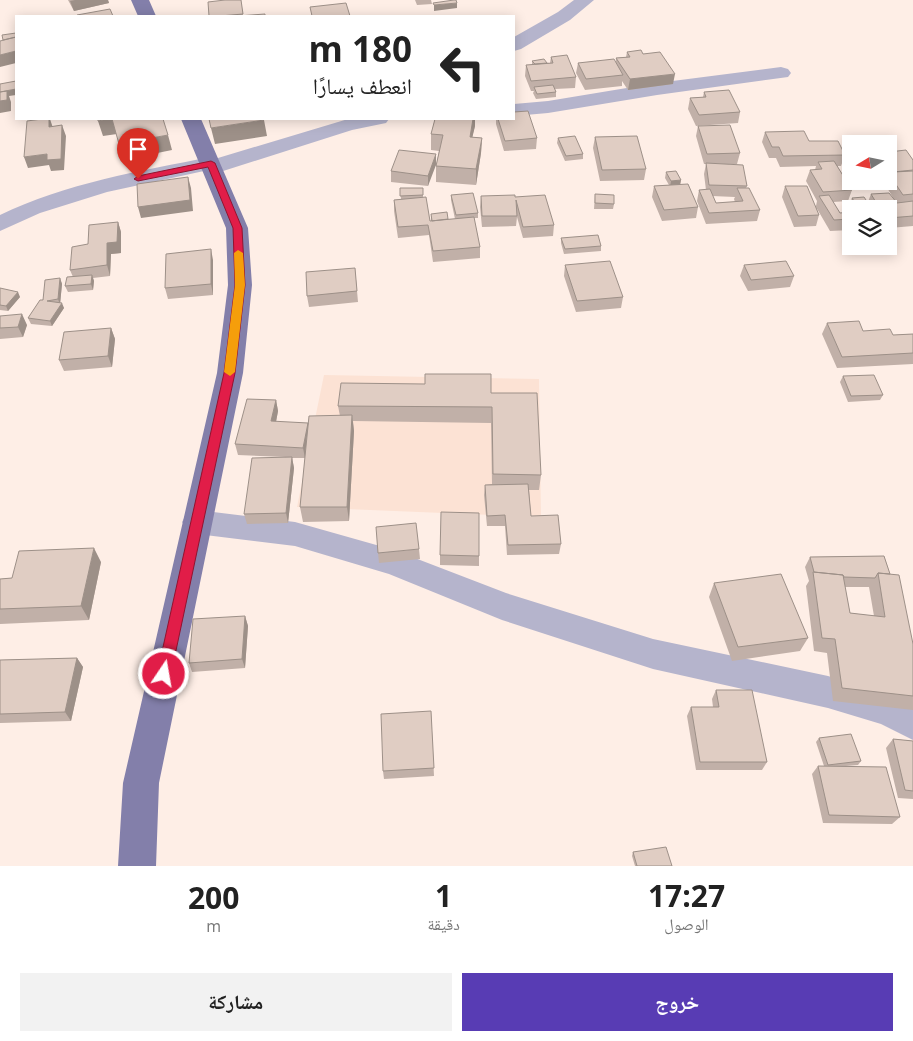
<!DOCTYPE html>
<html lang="ar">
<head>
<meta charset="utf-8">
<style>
  :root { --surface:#fff; --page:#f2f2f2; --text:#222; --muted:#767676; --accent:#583cb4 }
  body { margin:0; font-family:"Open Sans","Noto Naskh Arabic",sans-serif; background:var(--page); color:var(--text); direction:rtl; height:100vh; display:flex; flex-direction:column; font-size:19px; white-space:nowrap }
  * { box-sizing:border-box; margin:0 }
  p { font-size:16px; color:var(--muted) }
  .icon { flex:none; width:28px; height:28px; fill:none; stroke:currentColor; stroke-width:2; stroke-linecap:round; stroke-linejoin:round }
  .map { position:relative; height:866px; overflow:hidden; direction:ltr }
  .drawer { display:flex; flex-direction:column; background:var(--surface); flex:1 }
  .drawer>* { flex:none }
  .guide { position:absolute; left:15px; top:15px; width:500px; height:105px; border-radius:0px; box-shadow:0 2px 12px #0003; direction:rtl; background:#fff; color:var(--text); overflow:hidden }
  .needle { width:32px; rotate:260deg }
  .buttons { position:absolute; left:842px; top:135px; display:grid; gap:10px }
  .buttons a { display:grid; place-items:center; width:55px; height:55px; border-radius:0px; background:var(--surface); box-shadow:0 2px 12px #0003; font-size:25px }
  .pin { position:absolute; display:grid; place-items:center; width:42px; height:42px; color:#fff; margin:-51px -21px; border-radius:50% 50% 50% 0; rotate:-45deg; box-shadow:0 0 5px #0007 }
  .pin .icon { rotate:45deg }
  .me { position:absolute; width:55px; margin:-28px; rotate:12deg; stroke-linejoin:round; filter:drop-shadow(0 0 4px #0008) }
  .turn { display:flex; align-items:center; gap:18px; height:105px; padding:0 20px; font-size:22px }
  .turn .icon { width:65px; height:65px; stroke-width:2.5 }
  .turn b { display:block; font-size:35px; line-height:42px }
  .eta { display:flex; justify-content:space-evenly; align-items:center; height:85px; text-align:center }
  .eta b { font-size:30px; font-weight:700; line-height:35px }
  .cta { display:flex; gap:10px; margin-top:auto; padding:10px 20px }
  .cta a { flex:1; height:58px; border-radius:0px; background:var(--accent); color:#fff; font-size:20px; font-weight:700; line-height:58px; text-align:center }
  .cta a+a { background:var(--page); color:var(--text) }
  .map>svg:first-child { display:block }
  .built { fill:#fce2d4 }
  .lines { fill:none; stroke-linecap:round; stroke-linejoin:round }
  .minor { fill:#b5b4cc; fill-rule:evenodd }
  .major { fill:#837faa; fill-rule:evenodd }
  .wall { fill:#c1b0a8; fill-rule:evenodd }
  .shaded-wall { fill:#9d9088 }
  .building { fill:#e0cdc3; stroke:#9d9088 }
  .route { fill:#e11d48; stroke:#92132f }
  .slow { fill:#f59e0b }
</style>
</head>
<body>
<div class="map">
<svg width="913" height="866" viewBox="0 0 913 866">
  <rect width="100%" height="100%" fill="#feeee6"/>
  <path class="built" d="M324 375 539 379 541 517 297 507Z"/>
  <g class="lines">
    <path class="minor" d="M574 0H594L570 20 521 49 514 51V37L558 12Z
      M781 67 788 69 791 73 788 77 657 95 548 113 514 116V104L548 101 657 83Z
      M348 119H389L386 123 352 130 220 172 212 173 204 171 107 192 40 213 0 231V215C66 183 140 171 211 157L218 158Z
      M197 510 295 522 394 550 506 593 653 639 828 676 889 695 913 706V740L881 724 828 708 653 669 502 620 389 574 295 546 197 534 187 531 182 522 187 513Z"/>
    <path class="major" d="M131 0H149L156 16H138Z
      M181 119H201L248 228 252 285 243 373 159 783 156 866H118L123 783 217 373 228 285 226 228Z"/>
  </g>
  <path class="wall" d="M68 0H108L109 3 74 11Z
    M241 0 243 16H266H209Z
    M415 0H431L432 4 417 5Z
    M627 52 643 54 673 84 628 90 622 81V86L585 90 576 73 578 63 616 62V58L626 57Z
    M551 57 576 77 575 88 555 89 556 92V97L536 99 533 93 534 91H531L525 76 526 65H532V61L550 63Z
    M704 92 740 112 738 123 696 126 688 109 690 98 703 97Z
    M435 119H475V126L472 137 482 138 481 153 476 185 436 182V166L439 151 431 150V134Z
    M496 119H514L537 138 536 149 504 151 496 124Z
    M698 126 740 153 737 164H729L747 186 746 188 760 210 757 221 706 224 697 201 699 190H706L704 174 706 164H704L696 136ZM712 196 735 197 734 199 735 202 716 203Z
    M765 132 809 141 845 155 841 166H837L852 190 848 201 833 202 840 213 850 212 848 209 852 198 868 202 871 194 895 201 883 181H889V152L913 159V226L889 228V209H851V230L830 231 816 207 819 215 816 226 794 227 782 197 785 186 816 206 817 201 806 181 810 170H815L816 166 780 167 776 158H769L762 142Z
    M595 137 646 169 644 180 600 181 593 148Z
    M558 138 583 154V159L565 161 557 143Z
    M436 154 428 186 391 182V171Z
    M666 172 681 180 680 185 698 207 696 218 662 221 652 197 654 186 669 185 665 178Z
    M400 188H423V198L430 221H431V214L448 219H455L451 200V195L478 213V218H474L480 247V258L433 262 429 235 398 238 394 211V200L401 199Z
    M595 194 614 204 613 209H594Z
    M481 196 515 197 554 225 553 236 523 238 517 217 516 226 482 227 480 207Z
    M118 222 121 232V253L111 254 110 276 93 278 94 281 93 290 68 292 65 286 73 277 70 270 88 244Z
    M561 238 601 246V251L564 254 561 243Z
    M213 260V295L168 299 165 288Z
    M565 265 623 297 621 308 576 312 564 276Z
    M744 265 794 276 790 287 748 291 740 276Z
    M355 268 358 302 309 307 307 296Z
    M60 278 62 284 60 303 64 308 52 326 31 324 28 318Z
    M0 288 20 297 8 311 0 310Z
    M0 316 27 325 23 337 0 339Z
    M827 323 863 331 893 335 913 334V364L837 368 822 334Z
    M111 328 115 339 112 367 64 371 59 360Z
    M843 376 883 395 880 400 848 402 840 382Z
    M491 393 541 475 539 490H529L531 516 561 544 559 554 507 555 505 526H487L484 495 485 485 492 484 491 423 353 421 354 431 349 521 303 522 300 507 305 458H292L294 468 288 523 247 524 244 514 285 457 238 455 235 444 276 400 278 411 276 422 308 423 340 416 338 406Z
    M419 549 420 559 379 563 378 553Z
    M440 555 479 556V566L440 565Z
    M884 556 913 644V710L833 701 827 653 814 651 806 586 809 581 805 567 810 557ZM845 587H869L874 616 850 613Z
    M101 562 89 620 0 624V579L12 578Z
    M714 583 808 638 800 651 732 661 709 597Z
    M245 616 248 626 245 668 192 672 189 663Z
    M77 658 83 667 71 721 0 723V660Z
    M716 690 767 762 762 770H696L687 716 691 707H713L712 699Z
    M431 711 434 776 384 779 383 771Z
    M819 738 861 761 858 765 846 766 900 817 892 824 823 823 812 774 818 766H824L816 742Z
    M893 739 913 741V799L898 798 886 748Z
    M633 852 672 866H635L632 856Z"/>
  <path class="shaded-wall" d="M75 0H108L109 3 74 11 70 1Z
    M457 3V8L434 11V5Z
    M16 51V63L0 67V55Z
    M675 74 673 84 628 90 630 79Z
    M16 89V95L9 96 11 102V111L0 113V92Z
    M49 119H50L53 128 49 127Z
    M108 119H112L117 134 103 136 98 121Z
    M473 119H475V126L469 152 470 137Z
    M264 120 267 136 215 144 211 128Z
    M62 125 66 136 64 170 51 171 49 165 28 168 24 157 47 154Z
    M168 135 172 150 123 160 119 144Z
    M482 138 481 153 476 185V169Z
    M436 154V165L428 186V176Z
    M188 177 191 188 193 211 141 218 138 207Z
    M681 180 680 185 670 187 671 181Z
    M118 222 121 232V253L111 254 110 276 107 265V243Z
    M211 249 213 260V295L211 284Z
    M92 275 94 281 93 290 91 284Z
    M60 278 62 284 60 305 58 299Z
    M18 292 20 297 8 311 6 306Z
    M62 303 64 308 52 326 50 321Z
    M22 314 27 325 23 337 18 327Z
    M111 328 115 339 112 367 108 356Z
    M276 400 278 411 274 432 271 421Z
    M352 415 354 431 349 521 347 507Z
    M308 423 305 458 303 448Z
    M292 457 294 468 288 523 286 513Z
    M94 548 101 562 89 620 81 606Z
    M245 616 248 626 245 668 242 659Z
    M77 658 83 667 71 721 65 712Z"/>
  <path class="building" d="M225 0H241L243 14 220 16H209L208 2Z
    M454 0H456L457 3 434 5 433 3Z
    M346 3 350 16H312L310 7Z
    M110 9 113 16H78L77 15Z
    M265 14V16H238Z
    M16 33V37L3 40 2 35Z
    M16 37V51L0 55V41Z
    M641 50 643 54 660 52 675 74 630 79 616 58 630 57 627 52Z
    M567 55 576 77 531 81 526 65 553 63 551 57Z
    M544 59 547 63 535 64 532 61Z
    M614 59 623 75 586 79 578 63Z
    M16 81V89L0 92V84Z
    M553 85 556 92 537 94 534 87Z
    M729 90 740 112 699 115 690 98 706 97 704 92Z
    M7 91V100L0 101V92Z
    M528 111 537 138 505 141 498 119H514V112Z
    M42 119H49V127L62 125 61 159 47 160V154L24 157 27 121Z
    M98 119H108L98 121Z
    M112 119H163L168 135 119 144Z
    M209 119H264V120L211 128Z
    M435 119H473L470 137 482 138 476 169 436 166 443 135 431 134Z
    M730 125 740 153 707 154 698 126Z
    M804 131 809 141H838L845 155 783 156 779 147H772L765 132Z
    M575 136 583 154 566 156 558 138Z
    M637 136 646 169 602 170 595 137Z
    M399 150 436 154 428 176 391 171Z
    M906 150 913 160V170L893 172 913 171V194L903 195 889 174V152Z
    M834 161 852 190 823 192 810 170 822 169 818 162Z
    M706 163 743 165 747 186 709 185Z
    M676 171 681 180 671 181 666 172Z
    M188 177 190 200 138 207 137 184Z
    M688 184 698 207 664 210 654 186Z
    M785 186H807L819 215 798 216Z
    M400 188H423V195L400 196Z
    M737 188H749L760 210 709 213 699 190 710 189 716 203 743 201Z
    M473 193 478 213 456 215 451 195Z
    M889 193 897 203 913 201V216L889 218V209H880L871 194Z
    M595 194 614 195V204L595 203Z
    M515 195V197L545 195 554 225 523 227 516 200 517 216H482L481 196Z
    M829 195 840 213 851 212V219L834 220 819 196Z
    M426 197 430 221 474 217 480 247 433 251 428 225 398 227 394 200Z
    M864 197 872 209H859L852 198Z
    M447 212 448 219 432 221 431 214Z
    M118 222 117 242 107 243V265L70 270 72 247 88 244 89 225Z
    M598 235 601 246 565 249 561 238Z
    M211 249V284L165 288 166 254Z
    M610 261 623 297 577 301 565 265Z
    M786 261 794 276 751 280 744 265Z
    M355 268 357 291 307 296 306 272Z
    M92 275 91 284 65 286 67 277Z
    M60 278 58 299 47 301 62 303 50 321 28 318 40 300H43L45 280Z
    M0 288 18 292 6 306 0 305Z
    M22 314 18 327 0 328V316Z
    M859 321 863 331 890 329 893 335 913 334V353L842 357 827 323Z
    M111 328 108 356 59 360 64 332Z
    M425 374H491V393H537L541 475 493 474 492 407 338 406 341 383 425 384Z
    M874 375 883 395 851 396 843 376Z
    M247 399 276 400 271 421 308 423 303 448 235 444Z
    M352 415 347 507H300L309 416Z
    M292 457 286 513 244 514 252 458Z
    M528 484 531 516 558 515 561 544 508 545 505 515 487 516 485 485Z
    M441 512 479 513V556L440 555Z
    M416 523 419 549 378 553 376 527Z
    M94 548 81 606 0 609V579L12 578 19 551Z
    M884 556 890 574 878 573 875 578 844 577 843 575 814 572 810 557Z
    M813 572 843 575 850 613 885 617 878 573 899 575 913 644V696L842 688 835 639 822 638Z
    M781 574 808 638 738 647 714 583Z
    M245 616 242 659 189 663 193 619Z
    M77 658 65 712 0 714V660Z
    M716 690H752L767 762H700L691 707H719Z
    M431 711 434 768 383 771 381 714Z
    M851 734 861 761 828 765 819 738Z
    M893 739 913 741V791L905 790Z
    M818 766 886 767 900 817 829 815Z
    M666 847 672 866H637L633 852Z"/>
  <path class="route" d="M211 161 215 163 242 228 245 285 235 373 171 674 169 678 164 680 159 678 157 674 224 373 235 285 233 228 208 167 138 181 134 179 138 176Z"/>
  <path class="slow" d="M238 250 243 253 245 285 235 372 230 376 224 372 235 285 234 253Z"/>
</svg>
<div class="buttons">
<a><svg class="needle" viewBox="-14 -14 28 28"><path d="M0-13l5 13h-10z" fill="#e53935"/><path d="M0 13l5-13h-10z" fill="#767676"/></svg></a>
<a><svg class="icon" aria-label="layers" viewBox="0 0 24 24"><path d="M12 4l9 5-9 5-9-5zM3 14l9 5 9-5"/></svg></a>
</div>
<div class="pin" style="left:138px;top:179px;background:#d93025"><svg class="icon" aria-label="arrive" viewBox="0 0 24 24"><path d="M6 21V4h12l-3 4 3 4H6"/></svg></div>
<svg class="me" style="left:164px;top:674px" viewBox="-20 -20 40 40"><circle r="17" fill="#e11d48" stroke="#fff" stroke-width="3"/><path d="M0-11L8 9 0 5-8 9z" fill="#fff"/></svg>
<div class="guide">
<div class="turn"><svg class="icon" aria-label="left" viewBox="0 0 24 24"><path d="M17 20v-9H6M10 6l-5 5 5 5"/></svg><div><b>180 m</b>انعطف يسارًا</div></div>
</div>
</div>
<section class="drawer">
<div class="eta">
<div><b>17:27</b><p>الوصول</p></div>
<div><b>1</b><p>دقيقة</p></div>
<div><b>200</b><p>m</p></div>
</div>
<div class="cta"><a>خروج</a><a>مشاركة</a></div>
</section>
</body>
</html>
